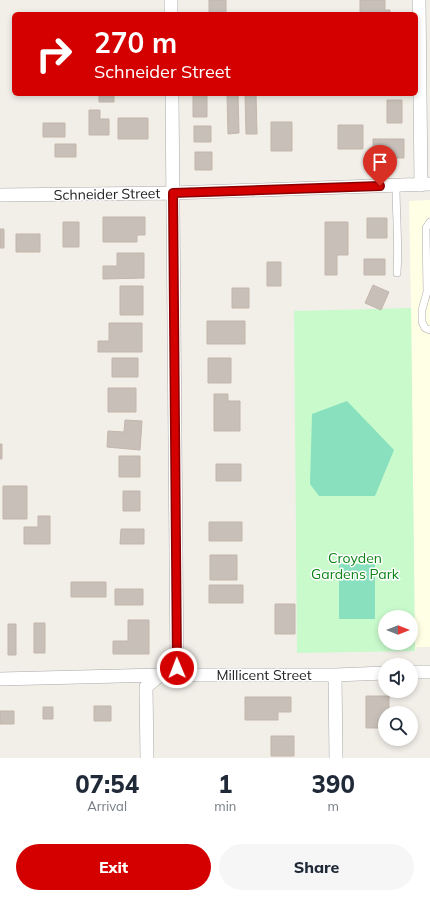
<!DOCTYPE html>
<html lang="en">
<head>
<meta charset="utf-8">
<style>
  :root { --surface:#fff; --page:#f6f6f7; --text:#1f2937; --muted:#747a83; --accent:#d40000 }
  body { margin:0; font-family:Mulish,sans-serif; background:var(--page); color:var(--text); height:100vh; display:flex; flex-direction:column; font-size:15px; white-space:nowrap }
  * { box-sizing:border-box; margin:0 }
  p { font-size:13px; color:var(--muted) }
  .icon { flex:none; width:22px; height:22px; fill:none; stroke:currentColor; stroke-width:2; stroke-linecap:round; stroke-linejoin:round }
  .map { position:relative; height:758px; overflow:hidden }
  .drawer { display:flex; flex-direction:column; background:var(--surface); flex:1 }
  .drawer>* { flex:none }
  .guide { position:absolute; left:12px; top:12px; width:406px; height:84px; border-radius:6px; box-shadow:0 2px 6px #0003; background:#d40000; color:#fff; overflow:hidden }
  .needle { width:26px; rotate:90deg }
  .buttons { position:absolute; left:378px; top:610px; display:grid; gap:8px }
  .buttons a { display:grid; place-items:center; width:40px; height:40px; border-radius:50%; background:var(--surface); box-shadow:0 2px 6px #0003; font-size:20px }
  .pin { position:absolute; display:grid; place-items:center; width:34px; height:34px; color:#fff; margin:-41px -17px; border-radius:50% 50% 50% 0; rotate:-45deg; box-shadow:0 0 4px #0007 }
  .pin .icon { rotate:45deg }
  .me { position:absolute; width:44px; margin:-22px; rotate:359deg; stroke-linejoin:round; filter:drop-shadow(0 0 3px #0008) }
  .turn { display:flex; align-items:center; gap:14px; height:84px; padding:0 16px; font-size:18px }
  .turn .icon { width:52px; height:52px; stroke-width:2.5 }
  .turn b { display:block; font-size:28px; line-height:34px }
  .eta { display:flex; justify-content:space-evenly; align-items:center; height:68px; text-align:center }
  .eta b { font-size:24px; font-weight:800; line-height:28px }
  .action { display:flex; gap:8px; margin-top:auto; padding:8px 16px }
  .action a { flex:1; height:46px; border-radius:24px; background:var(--accent); color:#fff; font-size:16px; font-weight:800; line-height:46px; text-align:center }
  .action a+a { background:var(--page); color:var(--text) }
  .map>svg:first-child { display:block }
  .education { fill:#ffffe5 }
  .park { fill:#c8facc; fill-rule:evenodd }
  .pitch { fill:#88e0be }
  .building { fill:#c7bfb8; stroke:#c4b6ab }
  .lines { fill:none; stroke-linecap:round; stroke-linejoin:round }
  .service-casing { stroke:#a9a9a9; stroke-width:8 }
  .minor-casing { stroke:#a9a9a9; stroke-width:14 }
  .service { stroke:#fff; stroke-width:7 }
  .minor { stroke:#fff; stroke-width:13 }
  .route-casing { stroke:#8a0000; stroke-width:10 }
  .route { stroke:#d40000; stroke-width:7 }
  .labels { text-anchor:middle; stroke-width:3; stroke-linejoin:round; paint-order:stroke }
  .street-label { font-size:14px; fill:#222; stroke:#fff }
  .park-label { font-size:14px; fill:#0c8416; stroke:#fff }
</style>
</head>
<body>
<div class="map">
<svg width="430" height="758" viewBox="0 0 430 758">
  <rect width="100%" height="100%" fill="#f2efe9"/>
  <path class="education" d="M430 200V647H417L415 651 411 308 409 201Z"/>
  <path class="park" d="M411 308 415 651 297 653 294 311ZM385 617H411V643H385Z"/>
  <path class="pitch" d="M347 401 394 450 375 496H319L310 484 312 414Z
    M339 564H375V619H339Z"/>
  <path class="building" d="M209 0H226V14H209Z
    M360 0H385V10H390V14H360Z
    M99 94H114V102H99Z
    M227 94H238L239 133 228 134Z
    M245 94H256L257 134H246Z
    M193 95H207V117H193Z
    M387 100H402V123H387Z
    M89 110H100V119H109V135H89Z
    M118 118H148V139H118Z
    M271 122H292V151H271Z
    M43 123H65V137H43Z
    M338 125H363V149H338Z
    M194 126H211V142H194Z
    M373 139H404V158H373Z
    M55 144H76V157H55Z
    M195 152H212V170H195Z
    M103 217H145V235H137V242H103Z
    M367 218H387V238H367Z
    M63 222H79V247H63Z
    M325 222H348V255H337V275H325Z
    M0 229H4V248H0Z
    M16 234H40V252H16Z
    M117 253H144V278L103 279V266H117Z
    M364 259H385V275H364Z
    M267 262H281V286H267Z
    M373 285 389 292 381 310 365 303Z
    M120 286H143V315H120Z
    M232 288H249V308H232Z
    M207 321H245V344H207Z
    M109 323H142V352H98V341H109Z
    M112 358H138V377H112Z
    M208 358H231V383H208Z
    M108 388H136V412H108Z
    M214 394H228V401H240V431H214Z
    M125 420 142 421 140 450 107 447 108 431 124 432Z
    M0 444H2V459H0Z
    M119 456H140V477H119Z
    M216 464H241V481H216Z
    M3 486H27V519H3Z
    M123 491H140V511H123Z
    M38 516H50V544H24V527H38Z
    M209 522H242V541H209Z
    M121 529H144V544H120Z
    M210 555H237V580H210Z
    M71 582H106V597H71Z
    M209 585H243V603H209Z
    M115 589H143V605H115Z
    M275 604H295V634H275Z
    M128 620H149V654H113V641H128Z
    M34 623H45V653H34Z
    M8 624H16V655H8Z
    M366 696H389V713H385V728H366Z
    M245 697H291V712H278V720H245Z
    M94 706H111V721H94Z
    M43 707H53V719H43Z
    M0 711H14V724H0Z
    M271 736H294V756H271Z"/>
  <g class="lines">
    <g class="service-casing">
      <path id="service" d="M396 185C396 215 399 244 397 273
        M430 222 426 228 427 292 422 310V322L425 328 430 330"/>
    </g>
    <g class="minor-casing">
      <path id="minor" d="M171 0V14
        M419 0 421 185
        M0 195 173 193 430 184
        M411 672H430
        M335 675 336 758
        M0 679 160 675H335L385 673
        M147 758 146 687 160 675 177 668 172 94"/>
    </g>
    <use href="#service" class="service"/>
    <use href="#minor" class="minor"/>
  </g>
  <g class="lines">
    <g class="route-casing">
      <path id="route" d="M177 668 173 193 380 186"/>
    </g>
    <use href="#route" class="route"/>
  </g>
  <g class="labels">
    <g class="street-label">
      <text transform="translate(107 194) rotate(-1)" y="5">Schneider Street</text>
      <text x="264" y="680">Millicent Street</text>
    </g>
    <g class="park-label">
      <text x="355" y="563">Croyden<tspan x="355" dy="16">Gardens Park</tspan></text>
    </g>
  </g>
</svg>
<div class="buttons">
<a><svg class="needle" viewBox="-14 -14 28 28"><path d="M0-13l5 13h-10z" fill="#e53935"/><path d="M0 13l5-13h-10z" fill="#747a83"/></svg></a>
<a><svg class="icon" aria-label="sound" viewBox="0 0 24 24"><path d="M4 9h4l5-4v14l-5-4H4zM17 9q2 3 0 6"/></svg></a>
<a><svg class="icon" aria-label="search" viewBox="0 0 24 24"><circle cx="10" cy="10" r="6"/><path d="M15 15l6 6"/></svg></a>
</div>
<div class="pin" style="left:380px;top:186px;background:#d93025"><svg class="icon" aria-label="arrive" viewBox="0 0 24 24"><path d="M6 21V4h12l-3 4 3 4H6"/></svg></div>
<svg class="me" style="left:177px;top:668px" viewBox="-20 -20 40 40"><circle r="17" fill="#d40000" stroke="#fff" stroke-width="3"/><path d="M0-11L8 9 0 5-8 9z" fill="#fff"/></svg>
<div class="guide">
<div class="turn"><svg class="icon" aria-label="right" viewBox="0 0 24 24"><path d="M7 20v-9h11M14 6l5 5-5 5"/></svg><div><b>270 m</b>Schneider Street</div></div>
</div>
</div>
<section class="drawer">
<div class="eta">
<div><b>07:54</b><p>Arrival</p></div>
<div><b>1</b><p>min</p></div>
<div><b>390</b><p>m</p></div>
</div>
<div class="action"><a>Exit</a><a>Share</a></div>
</section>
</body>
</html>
